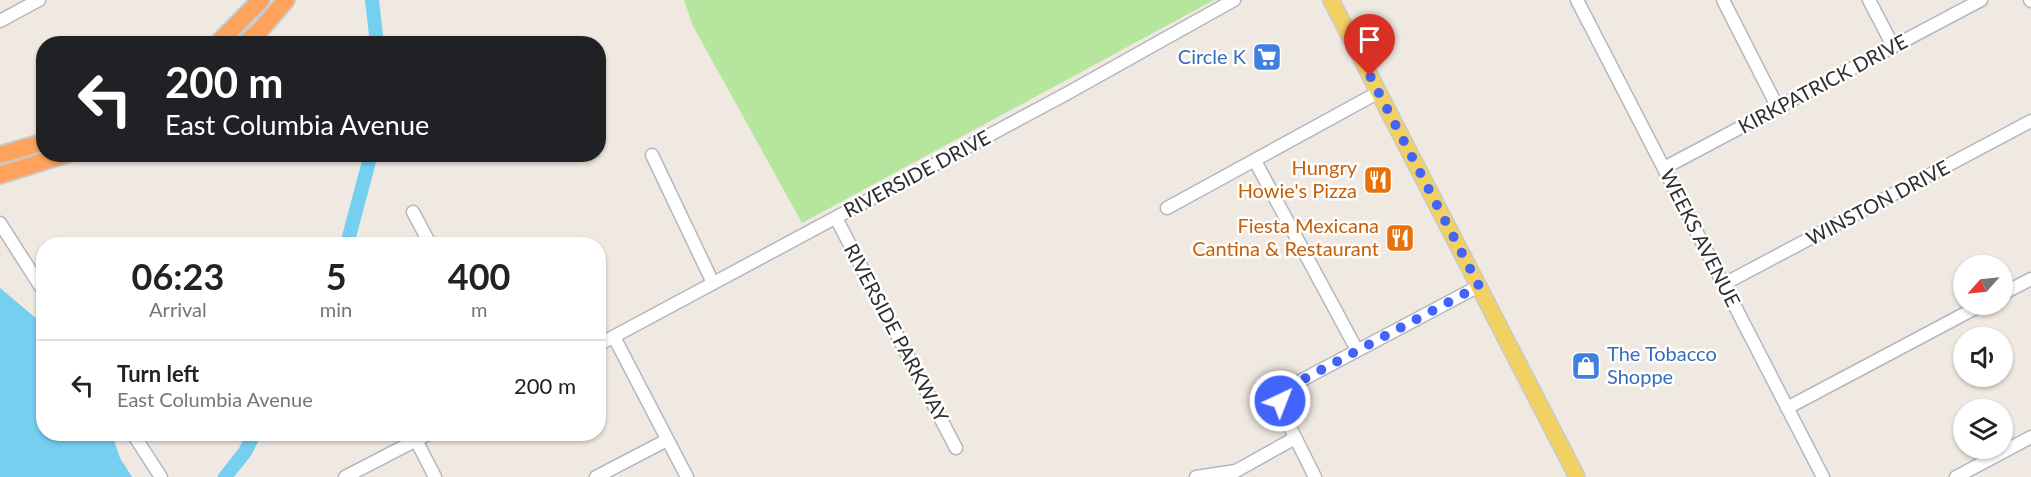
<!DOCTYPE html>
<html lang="en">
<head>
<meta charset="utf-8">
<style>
  :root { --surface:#fff; --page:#f6f6f6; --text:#222; --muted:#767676; --line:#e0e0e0 }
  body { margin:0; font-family:Lato,sans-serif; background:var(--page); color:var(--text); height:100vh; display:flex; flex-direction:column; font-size:22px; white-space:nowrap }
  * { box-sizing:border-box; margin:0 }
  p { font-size:20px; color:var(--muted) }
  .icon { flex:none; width:33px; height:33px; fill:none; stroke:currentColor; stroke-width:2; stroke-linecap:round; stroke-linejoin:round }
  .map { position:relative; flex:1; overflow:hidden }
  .details { position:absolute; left:36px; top:237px; width:570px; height:204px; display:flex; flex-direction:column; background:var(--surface); border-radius:24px; box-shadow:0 2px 4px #0004 }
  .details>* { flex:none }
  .guide { position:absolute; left:36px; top:36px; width:570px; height:126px; border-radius:24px; box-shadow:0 2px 4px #0004; background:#202124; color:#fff; overflow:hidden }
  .needle { width:39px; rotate:243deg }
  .tools { position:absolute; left:1953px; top:255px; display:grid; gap:12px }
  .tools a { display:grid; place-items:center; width:60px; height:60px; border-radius:50%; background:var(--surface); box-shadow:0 2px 4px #0004; font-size:30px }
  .pin { position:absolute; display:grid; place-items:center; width:51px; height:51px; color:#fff; margin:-62px -26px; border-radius:50% 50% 50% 0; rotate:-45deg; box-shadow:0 0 6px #0007 }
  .pin .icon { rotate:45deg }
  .me { position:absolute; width:66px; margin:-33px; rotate:43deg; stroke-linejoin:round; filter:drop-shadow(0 0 4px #0008) }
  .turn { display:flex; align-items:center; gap:21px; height:126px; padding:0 30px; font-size:27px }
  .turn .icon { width:78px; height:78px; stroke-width:2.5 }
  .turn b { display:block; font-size:42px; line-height:51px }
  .eta { display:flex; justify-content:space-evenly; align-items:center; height:102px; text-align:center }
  .eta b { font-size:36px; font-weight:700; line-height:42px }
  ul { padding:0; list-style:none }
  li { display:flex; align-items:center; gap:18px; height:90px; padding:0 30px; border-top:2px solid var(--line) }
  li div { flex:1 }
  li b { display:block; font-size:22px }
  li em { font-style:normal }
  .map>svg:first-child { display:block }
  .green { fill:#b6e59e }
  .water { fill:#75cff0 }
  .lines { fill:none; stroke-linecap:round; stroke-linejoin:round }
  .river { stroke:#75cff0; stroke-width:14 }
  .minor-casing { stroke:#b4b7c1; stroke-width:15 }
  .major-casing { stroke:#c9c9c9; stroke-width:18 }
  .highway-casing { stroke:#c9c9c9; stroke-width:20 }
  .minor { stroke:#fff; stroke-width:12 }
  .major { stroke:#f2d163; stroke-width:15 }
  .highway { stroke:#ffa35c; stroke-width:16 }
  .route { stroke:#4264fb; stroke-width:10; stroke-dasharray:0 18 }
  .labels { text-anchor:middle; stroke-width:5; stroke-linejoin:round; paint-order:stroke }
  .shop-label { font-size:20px; fill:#366cbe; stroke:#fff; text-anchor:end }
  .street-label { font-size:20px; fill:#2e2e2e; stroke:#fff }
  .food-label { font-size:20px; fill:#c56008; stroke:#fff; text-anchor:end }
</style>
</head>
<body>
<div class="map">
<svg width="2031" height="477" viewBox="0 0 2031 477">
  <rect width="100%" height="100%" fill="#efe9e1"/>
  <path class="green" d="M684 0H1214L802 223 693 26Z"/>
  <path class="water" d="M0 288 43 324 44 434H112L120 458 132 477H0Z"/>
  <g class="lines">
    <path class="river" d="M372 0 377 44
      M347 244 371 154
      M225 477 245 452 254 434"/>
    <g class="minor-casing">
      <path id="minor" d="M1577 0 1823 477
        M1723 0 1778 108
        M1869 0 1893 46
        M2030 0 2031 1
        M0 21 39 0
        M652 155 713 283
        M1255 161 1357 350
        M1664 168 1981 0
        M1167 208 1379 92
        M413 212 430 244
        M836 218 956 448
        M0 223 44 292
        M1724 284 2031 121
        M2002 294 2031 279
        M614 337 687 477
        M598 345 1066 94 1234 0
        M1787 408 1983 304
        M133 434 161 477
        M416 440 435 477
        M345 477 428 434
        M596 477 667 440
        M1196 477 1236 471 1295 438
        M1315 477 1283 413 1280 401 1285 389 1479 286
        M1956 477 2031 437"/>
    </g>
    <g class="major-casing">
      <path id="major" d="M1331 0 1577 477"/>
    </g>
    <g class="highway-casing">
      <path id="highway" d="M217 44 261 0
        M244 44 262 28 286 0
        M0 155 44 142
        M0 175 67 154"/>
    </g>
    <use href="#minor" class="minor"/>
    <use href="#major" class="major"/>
    <use href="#highway" class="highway"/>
  </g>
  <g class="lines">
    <path class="route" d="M1280 401 1282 393 1289 387 1479 286 1370 76"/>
  </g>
  <defs>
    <g id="supermarket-square" transform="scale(1.5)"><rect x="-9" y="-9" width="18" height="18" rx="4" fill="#3f7fe0" stroke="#fff"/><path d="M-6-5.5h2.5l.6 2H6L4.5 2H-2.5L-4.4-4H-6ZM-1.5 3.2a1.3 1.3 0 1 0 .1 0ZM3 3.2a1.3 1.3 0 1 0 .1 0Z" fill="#fff"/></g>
    <g id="restaurant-square" transform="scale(1.5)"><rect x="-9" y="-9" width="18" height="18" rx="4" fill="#e8710a" stroke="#fff"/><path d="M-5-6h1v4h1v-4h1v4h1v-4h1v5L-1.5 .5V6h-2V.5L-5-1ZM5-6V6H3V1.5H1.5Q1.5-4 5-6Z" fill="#fff"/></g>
    <g id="shop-square" transform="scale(1.5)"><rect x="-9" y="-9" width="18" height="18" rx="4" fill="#3f7fe0" stroke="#fff"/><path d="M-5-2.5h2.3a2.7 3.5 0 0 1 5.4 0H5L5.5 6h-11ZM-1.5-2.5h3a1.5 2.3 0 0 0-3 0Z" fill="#fff"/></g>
  </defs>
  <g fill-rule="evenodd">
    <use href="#supermarket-square" x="1267" y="57"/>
    <use href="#restaurant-square" x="1378" y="180"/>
    <use href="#restaurant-square" x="1400" y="238"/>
    <use href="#shop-square" x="1586" y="366"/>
  </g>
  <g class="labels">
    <g class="shop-label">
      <text x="1246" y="64">Circle K</text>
      <text x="1607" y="361" text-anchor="start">The Tobacco<tspan x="1607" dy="23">Shoppe</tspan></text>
    </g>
    <g class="street-label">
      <text transform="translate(1823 84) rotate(-28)" y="7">KIRKPATRICK DRIVE</text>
      <text transform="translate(917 174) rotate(-28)" y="7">RIVERSIDE DRIVE</text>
      <text transform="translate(1878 203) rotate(-28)" y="7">WINSTON DRIVE</text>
      <text transform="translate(1700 238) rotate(63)" y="7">WEEKS AVENUE</text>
      <text transform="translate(896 333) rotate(62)" y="7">RIVERSIDE PARKWAY</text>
    </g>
    <g class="food-label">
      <text x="1357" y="175">Hungry<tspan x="1357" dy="23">Howie's Pizza</tspan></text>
      <text x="1379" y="233">Fiesta Mexicana<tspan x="1379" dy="23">Cantina &amp; Restaurant</tspan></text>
    </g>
  </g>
</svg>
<div class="tools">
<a><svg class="needle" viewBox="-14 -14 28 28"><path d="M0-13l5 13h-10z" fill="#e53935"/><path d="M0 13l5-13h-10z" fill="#767676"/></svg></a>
<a><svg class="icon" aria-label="sound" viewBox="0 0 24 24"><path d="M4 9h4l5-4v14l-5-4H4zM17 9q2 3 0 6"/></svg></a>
<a><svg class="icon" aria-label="layers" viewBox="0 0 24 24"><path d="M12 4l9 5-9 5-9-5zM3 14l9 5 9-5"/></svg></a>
</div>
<div class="pin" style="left:1370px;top:76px;background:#d93025"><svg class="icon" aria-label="arrive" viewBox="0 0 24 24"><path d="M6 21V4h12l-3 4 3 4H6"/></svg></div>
<svg class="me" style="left:1280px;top:401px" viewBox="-20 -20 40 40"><circle r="17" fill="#4264fb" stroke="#fff" stroke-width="3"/><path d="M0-11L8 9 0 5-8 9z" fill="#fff"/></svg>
<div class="guide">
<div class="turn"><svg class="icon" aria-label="left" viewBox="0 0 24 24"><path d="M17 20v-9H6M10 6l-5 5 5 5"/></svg><div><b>200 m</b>East Columbia Avenue</div></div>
</div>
<section class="details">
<div class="eta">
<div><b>06:23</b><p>Arrival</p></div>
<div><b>5</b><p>min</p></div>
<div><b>400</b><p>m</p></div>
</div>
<ul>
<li><svg class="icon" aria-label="left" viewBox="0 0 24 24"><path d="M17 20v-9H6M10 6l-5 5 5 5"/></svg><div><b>Turn left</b><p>East Columbia Avenue</p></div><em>200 m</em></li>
</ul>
</section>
</div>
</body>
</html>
